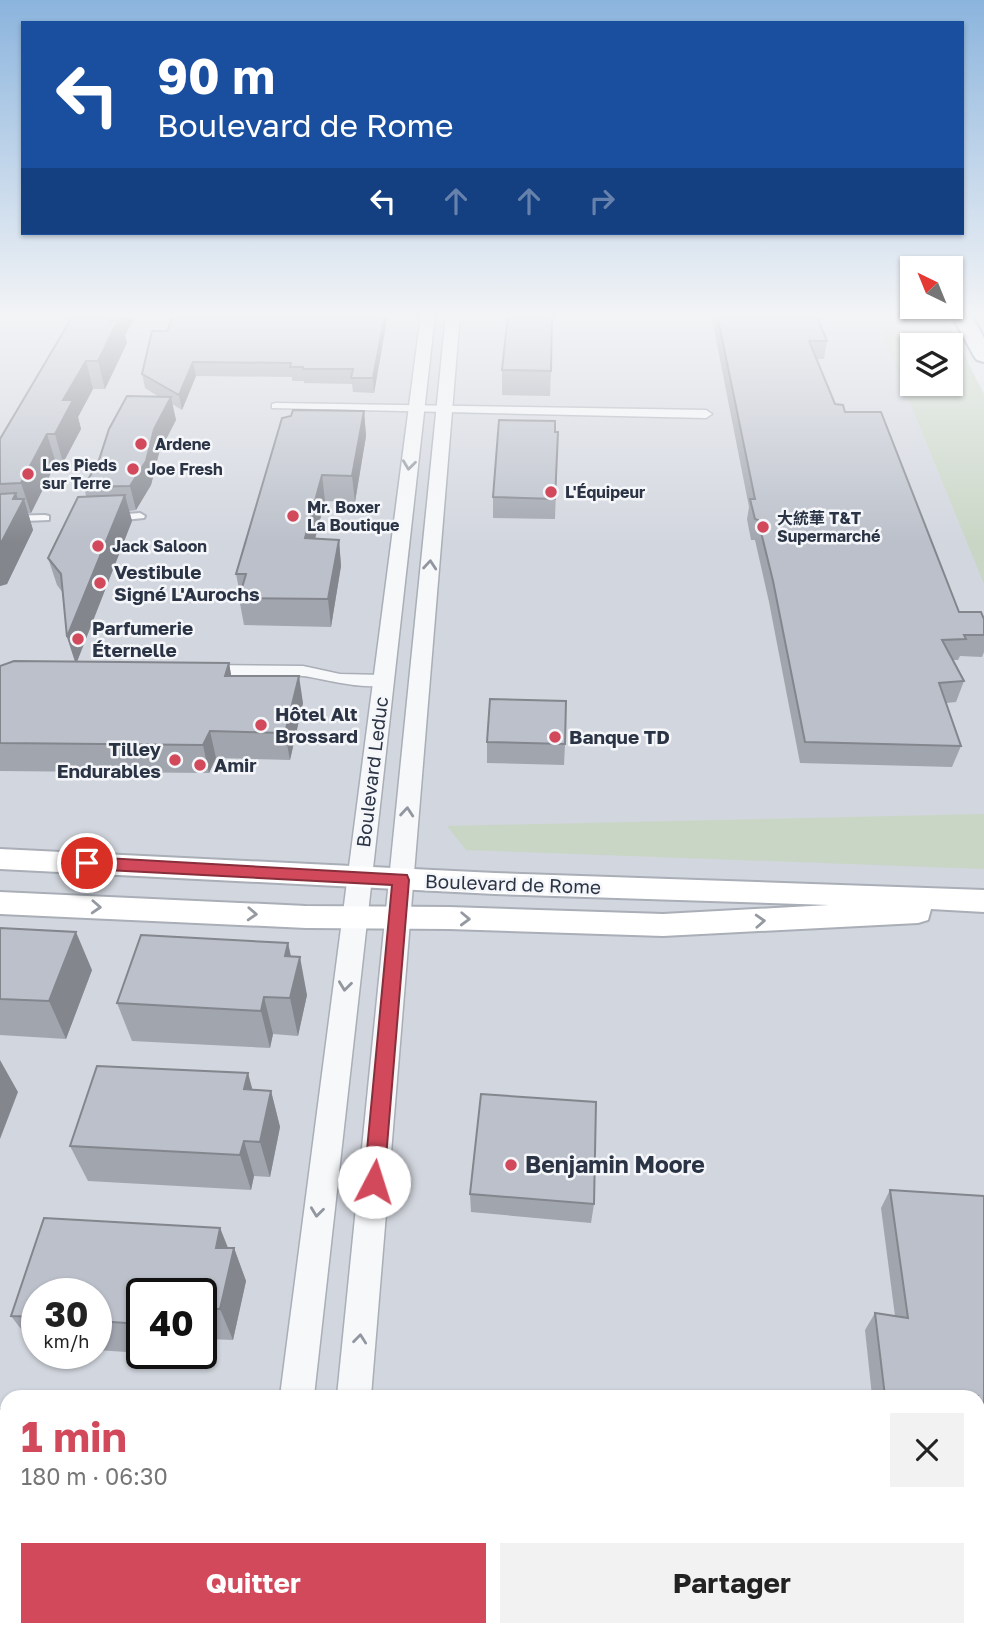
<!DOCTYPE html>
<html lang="fr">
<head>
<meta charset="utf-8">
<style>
  :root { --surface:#fff; --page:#f2f2f2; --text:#222; --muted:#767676; --accent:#d1495b }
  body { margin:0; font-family:"Golos Text","Noto Sans SC",sans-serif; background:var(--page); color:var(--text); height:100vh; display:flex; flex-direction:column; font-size:26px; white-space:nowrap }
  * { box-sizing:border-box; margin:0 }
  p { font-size:23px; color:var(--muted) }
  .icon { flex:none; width:38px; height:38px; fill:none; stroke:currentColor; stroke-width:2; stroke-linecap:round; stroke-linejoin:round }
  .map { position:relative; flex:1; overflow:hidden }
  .drawer { position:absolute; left:0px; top:1390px; width:985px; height:247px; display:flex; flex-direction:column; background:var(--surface); border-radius:21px 21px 0 0; box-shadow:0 2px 5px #0004 }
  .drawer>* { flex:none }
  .banner { position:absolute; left:21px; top:21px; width:943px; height:214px; border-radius:0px; box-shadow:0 2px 5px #0004; background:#1a4fa0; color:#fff; overflow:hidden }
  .needle { width:46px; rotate:317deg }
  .fabs { position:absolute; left:900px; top:256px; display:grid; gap:14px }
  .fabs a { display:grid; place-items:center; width:63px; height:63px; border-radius:0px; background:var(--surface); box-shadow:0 2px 5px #0004; font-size:35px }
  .speed { position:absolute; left:21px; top:1278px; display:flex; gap:14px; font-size:35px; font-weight:700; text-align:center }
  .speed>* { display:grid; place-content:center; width:91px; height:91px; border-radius:50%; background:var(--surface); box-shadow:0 2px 5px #0004; line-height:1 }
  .speed small { font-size:18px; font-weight:400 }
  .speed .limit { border:4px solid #111; border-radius:10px; background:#fff; color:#111 }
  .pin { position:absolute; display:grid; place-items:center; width:60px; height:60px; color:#fff; margin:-30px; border:4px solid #fff; border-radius:50%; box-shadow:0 2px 7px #0007 }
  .me { position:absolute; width:77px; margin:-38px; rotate:5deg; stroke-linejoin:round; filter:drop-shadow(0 0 5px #0008) }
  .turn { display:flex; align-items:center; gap:24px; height:147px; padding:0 21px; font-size:32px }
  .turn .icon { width:91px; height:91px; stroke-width:2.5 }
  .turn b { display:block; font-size:49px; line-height:60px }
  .lanes { display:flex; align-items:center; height:66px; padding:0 21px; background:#0003; justify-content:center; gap:35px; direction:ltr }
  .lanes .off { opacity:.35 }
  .round { display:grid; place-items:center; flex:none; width:74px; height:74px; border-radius:0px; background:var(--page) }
  .overview { display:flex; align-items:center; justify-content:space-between; height:119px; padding:0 21px }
  h1 { font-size:42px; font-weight:700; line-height:52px; color:var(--accent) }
  .cta { display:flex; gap:14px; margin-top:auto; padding:14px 21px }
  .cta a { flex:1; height:80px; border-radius:0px; background:var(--accent); color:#fff; font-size:28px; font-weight:700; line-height:80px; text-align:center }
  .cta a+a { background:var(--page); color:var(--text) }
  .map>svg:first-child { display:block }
  .built { fill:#d2d6de; fill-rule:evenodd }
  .green { fill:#c9d6c5; fill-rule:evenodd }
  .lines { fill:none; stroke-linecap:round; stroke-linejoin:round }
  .pedestrian-casing { stroke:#a9aeb7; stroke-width:4 }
  .minor-casing { stroke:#a9aeb7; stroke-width:3 }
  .tertiary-casing { stroke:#a9aeb7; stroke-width:3 }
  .secondary-casing { stroke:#a9aeb7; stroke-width:4 }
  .motorway-casing { stroke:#8b94a3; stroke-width:4 }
  .pedestrian { fill:#f7f8fa; fill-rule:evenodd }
  .minor { fill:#f7f8fa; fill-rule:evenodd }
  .tertiary { fill:#f7f8fa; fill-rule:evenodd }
  .secondary { fill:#fff; fill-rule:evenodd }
  .motorway { fill:#fff; fill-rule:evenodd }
  .wall { fill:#a1a5ae; fill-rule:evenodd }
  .shaded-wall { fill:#83868d }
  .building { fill:#bbc0ca; stroke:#83868d; stroke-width:2 }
  .oneway { stroke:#9196a0 }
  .oneway2 { stroke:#959aa2 }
  .route { fill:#d1495b; stroke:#882f3b; stroke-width:2 }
  .poi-dot { fill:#d1495b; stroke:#f4f6f9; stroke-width:2.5 }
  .labels { text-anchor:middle; stroke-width:5; stroke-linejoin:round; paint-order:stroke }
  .far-poi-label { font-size:16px; font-weight:bold; fill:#2b3445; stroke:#f4f6f9; text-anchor:start }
  .poi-label { font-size:19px; font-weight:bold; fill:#2b3445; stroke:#f4f6f9; text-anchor:start }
  .street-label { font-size:19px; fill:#2b3445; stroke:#f4f6f9 }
  .near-poi-label { font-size:23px; font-weight:bold; fill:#2b3445; stroke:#f4f6f9; text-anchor:start }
</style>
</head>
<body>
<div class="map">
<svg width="984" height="1636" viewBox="0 0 984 1636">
  <rect width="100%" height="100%" fill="#e4e7ec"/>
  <path class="built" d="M0 314H918L912 345V383L984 476V1636H0ZM37 1293H96V1353H37ZM142 1293H201V1353H142ZM7 1396H978V1629H7Z"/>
  <path class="green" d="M874 314H943L984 394V584ZM912 345H950V383H912Z
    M984 814V869L466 850 447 826Z
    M0 1604 7 1605V1629H239L238 1636H0Z"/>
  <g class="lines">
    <g class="pedestrian-casing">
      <path id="pedestrian" d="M140 513 145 516 144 518 114 521 109 518 114 515Z
        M45 515 49 516V520L0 522V516Z"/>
    </g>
    <g class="minor-casing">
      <path id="minor" d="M276 403 706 410 712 414 706 418 272 408V404Z
        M206 665 303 666 340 674 384 675 392 680C378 695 322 678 303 676 270 672 233 682 201 673L198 670 201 667Z"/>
    </g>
    <g class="tertiary-casing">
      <path id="tertiary" d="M421 314H435L314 1396H280Z
        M446 314H460L371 1396H337Z
        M256 1629H294L293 1636H255Z
        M315 1629H353L352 1636H314Z"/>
    </g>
    <g class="secondary-casing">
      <path id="secondary" d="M0 849 495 873 984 890V912L931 909 928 920 918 923 663 936 449 929 306 928 0 914V892L306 906 449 907 663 914 829 905 495 894 0 869Z"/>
    </g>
    <g class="motorway-casing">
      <path id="motorway" d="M951 314H971L984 338V362L977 360 974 356Z"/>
    </g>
    <use href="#pedestrian" class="pedestrian"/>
    <use href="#minor" class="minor"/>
    <use href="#tertiary" class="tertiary"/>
    <use href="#secondary" class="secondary"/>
    <use href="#motorway" class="motorway"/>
  </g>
  <path class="wall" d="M74 314H137L125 335 127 343 105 389H93L78 417 81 429 63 463H56L31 513H28L33 530 7 584 0 586V439Z
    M173 314H388L374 393 353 392 352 384 304 383V381H292V377L196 376 182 410 172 404 176 420 159 453 151 485 136 510 129 511 132 521 77 662 229 663 231 676 303 703 290 760 216 758 209 773 0 771V666L75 662 67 637 63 593 57 585 48 558 86 496 84 487 159 397 145 388 142 374 167 331 174 315Z
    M711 314H816L827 341 824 359H817L835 404 845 412 959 612 984 619V652L982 657 960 656 958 660H953L964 681 956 702 946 703 961 746 952 767 800 763 769 602 755 540H751L747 519 749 507Z
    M502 370 551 371 550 396 502 395Z
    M364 411 366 436 355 502 325 501 315 539 339 540 341 566 331 627 244 625 239 598 240 594 236 574Z
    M555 432H558L555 519 493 518V497Z
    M487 742 565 744 564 765 487 763Z
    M0 928 92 970 66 1039 0 1035Z
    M288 943 291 956 307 995 298 1036 273 1034 270 1048 132 1041 117 1003Z
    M252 1090 271 1091 280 1127 270 1177 254 1176 251 1190 88 1181 70 1146Z
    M890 1190 984 1196V1636H908L907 1629H978V1396H872L865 1330 875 1313 895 1316 881 1208Z
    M470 1194 594 1204 591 1223 471 1212Z
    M44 1218 220 1228 228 1248H234L246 1281 233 1340 207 1339 203 1357 96 1350V1293H37V1346H34L11 1316ZM142 1293H201V1353H142Z
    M0 1409H7V1555L0 1554Z"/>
  <path class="shaded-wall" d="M115 314H137L125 335 127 343 105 389 98 361 109 323Z
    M385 314H388L374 393 373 378Z
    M86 361 93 389 78 417 81 429 63 463 55 434 63 400Z
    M193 362 196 376 182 410 179 395Z
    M171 397 176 420 159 453 151 485 136 510 130 486 154 429Z
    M364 411 366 436 355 502 352 476Z
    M47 434 56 463 31 513 21 483Z
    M322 475 325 501 308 565 305 538Z
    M16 493 20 506 24 499 33 530 7 584 0 586V545L13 499Z
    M125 495 132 521 76 664 67 637Z
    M339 540 341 566 331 627 328 599Z
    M229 663 234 691 225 676Z
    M299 676 303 703 290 760 285 733Z
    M210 731 216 758 209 773 203 745Z
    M76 932 92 970 66 1039 49 1001Z
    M288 943 295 978 300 957 307 995 298 1036 290 998 285 956Z
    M264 997 273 1034 270 1048 261 1011Z
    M0 1060 18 1092 0 1139Z
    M248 1073 258 1110 244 1089Z
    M271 1091 280 1127 270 1177 260 1142Z
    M244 1141 254 1176 251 1190 240 1155Z
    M220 1228 232 1258 234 1248 246 1281 233 1340 220 1309 216 1248Z
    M201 1325 207 1339 203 1357 201 1353Z"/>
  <path class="building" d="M74 314H115L109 323 120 316 98 361H86L63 400H73L55 434H47L21 483 0 484V439Z
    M174 314H385L373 378H351L353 369H303V367H290L291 363 193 362 179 395 142 374 152 331H167Z
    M508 314H552L551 371 502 370Z
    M717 314H816L827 341H809L835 404 843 405 845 412H881L959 612H981L984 619V635H964L966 639 942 640 964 681 939 683 961 746 805 742 773 581 758 520 755 519 750 499H755Z
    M127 396 171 397 154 429 146 461 130 486 84 487 99 460 109 429Z
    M293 410 364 411 352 476 322 475 305 538 339 540 328 599 239 598 246 574H236L282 418 291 416Z
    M499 420 555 421V432H558L555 499 493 497Z
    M16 493 13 499H24L0 545V494Z
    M125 495 67 637 61 574 48 558 78 497Z
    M14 661 229 663 225 676H299L285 733 210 731 203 745 0 743V666Z
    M490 699 566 701 565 744 487 742Z
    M0 928 76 932 49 1001 0 999Z
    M141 935 288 943 285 956 300 957 290 998 264 997 261 1011 117 1003Z
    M97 1066 248 1073 244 1089 271 1091 260 1142 244 1141 240 1155 70 1146Z
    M481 1094 596 1102 594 1204 470 1194Z
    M890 1190 984 1196V1636H922L921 1629H978V1396H885L875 1313 908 1318Z
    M44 1218 220 1228 216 1248H234L220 1309 201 1308V1293H142V1324L96 1321V1293H37V1317L11 1316Z
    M0 1409H7V1534L0 1533Z"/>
  <defs><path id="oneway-chevron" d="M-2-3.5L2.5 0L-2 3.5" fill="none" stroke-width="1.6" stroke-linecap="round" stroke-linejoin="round" transform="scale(1.75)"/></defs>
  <g class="oneway">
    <use href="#oneway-chevron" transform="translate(409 465) rotate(97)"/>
    <use href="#oneway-chevron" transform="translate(430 565) rotate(-85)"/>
    <use href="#oneway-chevron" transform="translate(407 812) rotate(-85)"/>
    <use href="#oneway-chevron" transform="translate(345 986) rotate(97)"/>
    <use href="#oneway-chevron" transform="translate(317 1212) rotate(97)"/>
    <use href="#oneway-chevron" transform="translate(360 1339) rotate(-84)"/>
  </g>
  <g class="oneway2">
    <use href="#oneway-chevron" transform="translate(96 907) rotate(3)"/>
    <use href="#oneway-chevron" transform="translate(252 914) rotate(3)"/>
    <use href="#oneway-chevron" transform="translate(465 919) rotate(2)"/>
    <use href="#oneway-chevron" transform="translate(760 921) rotate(-3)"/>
  </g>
  <linearGradient id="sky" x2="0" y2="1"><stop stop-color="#8bb4dd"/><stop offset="0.58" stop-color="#f3f4f6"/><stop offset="1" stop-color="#f3f4f6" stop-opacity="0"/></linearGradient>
  <rect width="984" height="543" fill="url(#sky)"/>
  <path class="route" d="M87 857 407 875 409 880 384 1182 381 1188 374 1191 367 1188 364 1182 392 885 87 869 79 863Z"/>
  <g class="poi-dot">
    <circle cx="141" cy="444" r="7"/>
    <circle cx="133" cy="469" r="7"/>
    <circle cx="28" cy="474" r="7"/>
    <circle cx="551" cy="492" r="7"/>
    <circle cx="293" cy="516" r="7"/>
    <circle cx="763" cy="527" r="7"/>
    <circle cx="98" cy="546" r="7"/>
    <circle cx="100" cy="583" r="7"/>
    <circle cx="78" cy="639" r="7"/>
    <circle cx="261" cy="725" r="7"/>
    <circle cx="555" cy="737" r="7"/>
    <circle cx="175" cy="760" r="7"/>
    <circle cx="200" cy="765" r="7"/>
    <circle cx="511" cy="1165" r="7"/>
  </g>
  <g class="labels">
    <g class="far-poi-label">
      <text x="155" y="450">Ardene</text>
      <text x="42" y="471">Les Pieds<tspan x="42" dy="18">sur Terre</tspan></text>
      <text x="147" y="475">Joe Fresh</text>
      <text x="565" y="498">L'Équipeur</text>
      <text x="307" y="513">Mr. Boxer<tspan x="307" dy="18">La Boutique</tspan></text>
      <text x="777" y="524">大統華 T&amp;T<tspan x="777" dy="18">Supermarché</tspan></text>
      <text x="112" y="552">Jack Saloon</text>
    </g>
    <g class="poi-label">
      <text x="114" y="579">Vestibule<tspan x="114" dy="22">Signé L'Aurochs</tspan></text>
      <text x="92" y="635">Parfumerie<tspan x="92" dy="22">Éternelle</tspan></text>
      <text x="275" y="721">Hôtel Alt<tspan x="275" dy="22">Brossard</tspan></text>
      <text x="569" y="744">Banque TD</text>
      <text x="161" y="756" text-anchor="end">Tilley<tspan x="161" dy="22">Endurables</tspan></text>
      <text x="214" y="772">Amir</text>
    </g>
    <g class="street-label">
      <text transform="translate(372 772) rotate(-83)" y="7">Boulevard Leduc</text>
      <text transform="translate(513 884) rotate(2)" y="7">Boulevard de Rome</text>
    </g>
    <g class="near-poi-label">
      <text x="525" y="1173">Benjamin Moore</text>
    </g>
  </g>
</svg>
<div class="fabs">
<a><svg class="needle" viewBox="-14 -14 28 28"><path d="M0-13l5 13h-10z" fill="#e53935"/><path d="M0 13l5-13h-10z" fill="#767676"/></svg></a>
<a><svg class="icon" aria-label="layers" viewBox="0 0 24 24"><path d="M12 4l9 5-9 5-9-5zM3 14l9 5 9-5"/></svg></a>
</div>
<div class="speed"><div>30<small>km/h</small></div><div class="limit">40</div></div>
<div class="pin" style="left:87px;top:863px;background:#d93025"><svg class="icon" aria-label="arrive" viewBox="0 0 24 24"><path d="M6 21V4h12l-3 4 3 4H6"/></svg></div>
<svg class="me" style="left:374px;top:1182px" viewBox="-20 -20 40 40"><circle r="19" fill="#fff"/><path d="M0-13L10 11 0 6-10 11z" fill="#d1495b"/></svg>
<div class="banner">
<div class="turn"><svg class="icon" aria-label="left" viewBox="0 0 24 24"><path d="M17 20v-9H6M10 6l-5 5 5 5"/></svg><div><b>90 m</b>Boulevard de Rome</div></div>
<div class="lanes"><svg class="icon" aria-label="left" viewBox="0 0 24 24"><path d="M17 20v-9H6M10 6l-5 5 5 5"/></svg><svg class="icon off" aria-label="ahead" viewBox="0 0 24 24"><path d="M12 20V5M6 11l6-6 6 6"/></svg><svg class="icon off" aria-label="ahead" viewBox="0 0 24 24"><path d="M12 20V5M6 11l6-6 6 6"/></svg><svg class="icon off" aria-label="right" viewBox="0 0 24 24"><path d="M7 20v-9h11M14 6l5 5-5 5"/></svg></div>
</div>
<section class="drawer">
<div class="overview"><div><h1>1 min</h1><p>180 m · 06:30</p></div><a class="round"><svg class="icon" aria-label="close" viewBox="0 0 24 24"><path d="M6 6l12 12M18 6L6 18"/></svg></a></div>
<div class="cta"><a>Quitter</a><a>Partager</a></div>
</section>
</div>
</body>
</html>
